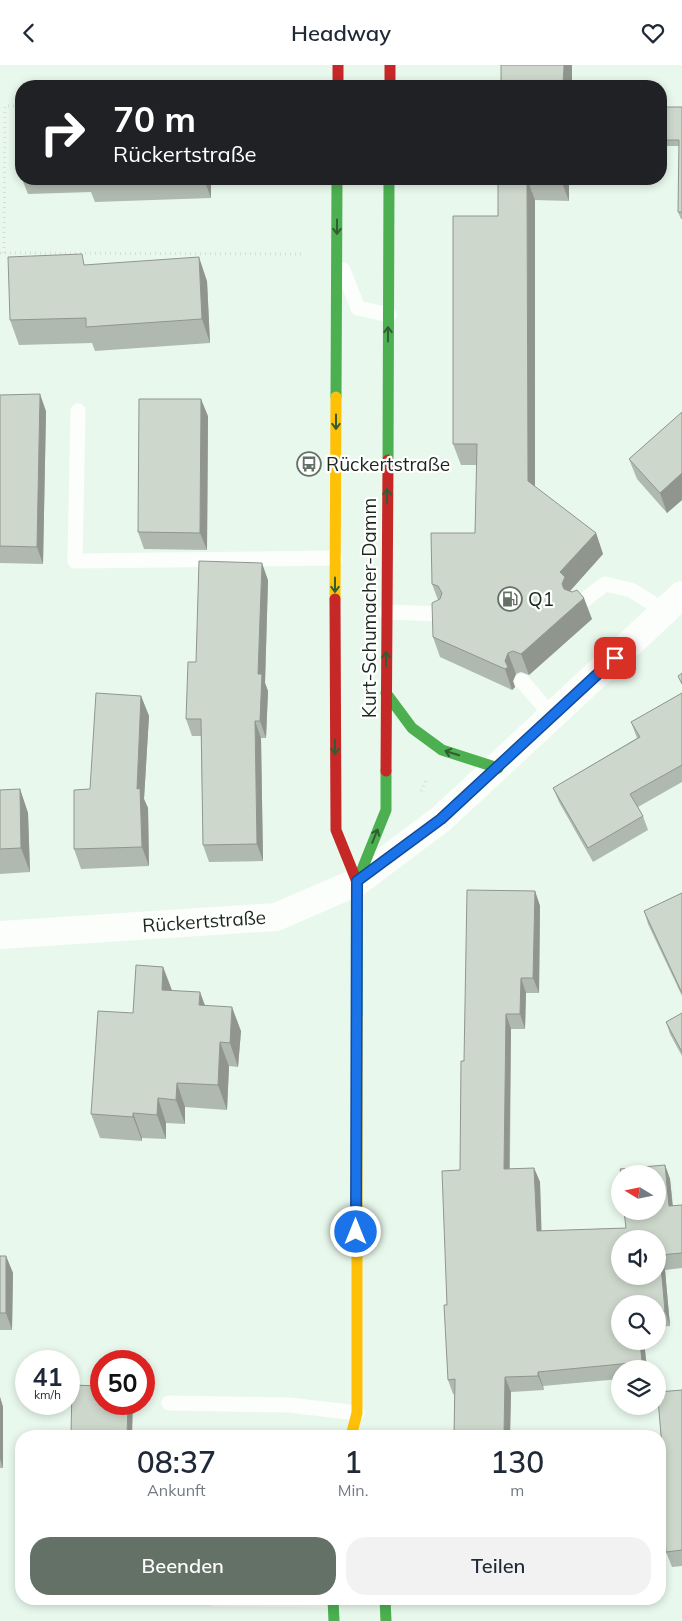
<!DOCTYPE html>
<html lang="de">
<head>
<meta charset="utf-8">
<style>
  :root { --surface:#fff; --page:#f2f2f3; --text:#1f2937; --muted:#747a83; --accent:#637166 }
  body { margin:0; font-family:Mulish,sans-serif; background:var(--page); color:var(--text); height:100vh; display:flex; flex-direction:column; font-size:19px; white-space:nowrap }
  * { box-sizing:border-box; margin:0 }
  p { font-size:16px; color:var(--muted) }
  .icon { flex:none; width:28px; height:28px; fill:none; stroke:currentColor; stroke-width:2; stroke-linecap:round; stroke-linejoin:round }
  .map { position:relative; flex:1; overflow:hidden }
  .side { position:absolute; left:15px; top:1365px; width:651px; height:175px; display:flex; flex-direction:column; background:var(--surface); border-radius:20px; box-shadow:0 2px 8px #0003 }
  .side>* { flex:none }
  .banner { position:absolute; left:15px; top:15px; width:652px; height:105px; border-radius:20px; box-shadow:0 2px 8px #0003; background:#202124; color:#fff; overflow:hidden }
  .needle { width:32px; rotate:280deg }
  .controls { position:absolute; left:611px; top:1100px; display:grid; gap:10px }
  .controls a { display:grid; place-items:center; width:55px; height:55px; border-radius:50%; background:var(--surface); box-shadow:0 2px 8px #0003; font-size:25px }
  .speed { position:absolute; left:15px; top:1285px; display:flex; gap:10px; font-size:25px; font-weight:700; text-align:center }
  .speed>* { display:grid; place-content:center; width:65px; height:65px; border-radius:50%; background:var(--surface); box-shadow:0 2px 8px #0003; line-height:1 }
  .speed small { font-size:12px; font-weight:400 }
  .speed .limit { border:8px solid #d22; background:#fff; color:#111 }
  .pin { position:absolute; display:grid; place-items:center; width:42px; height:42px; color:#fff; margin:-21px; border-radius:10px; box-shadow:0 2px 8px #0006 }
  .me { position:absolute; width:55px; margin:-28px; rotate:0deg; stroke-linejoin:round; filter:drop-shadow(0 0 4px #0008) }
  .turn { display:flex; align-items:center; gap:18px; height:105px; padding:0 15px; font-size:22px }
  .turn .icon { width:65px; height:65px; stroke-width:2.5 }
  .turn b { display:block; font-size:35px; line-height:42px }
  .eta { display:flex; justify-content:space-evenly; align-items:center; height:85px; text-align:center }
  .eta b { font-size:30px; font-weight:600; line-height:35px }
  .primary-button { display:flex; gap:10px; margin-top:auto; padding:10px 15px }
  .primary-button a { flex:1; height:58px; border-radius:20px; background:var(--accent); color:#fff; font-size:20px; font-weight:600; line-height:58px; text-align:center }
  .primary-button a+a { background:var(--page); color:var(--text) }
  header { display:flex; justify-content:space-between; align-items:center; height:65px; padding:0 15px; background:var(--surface); font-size:22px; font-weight:600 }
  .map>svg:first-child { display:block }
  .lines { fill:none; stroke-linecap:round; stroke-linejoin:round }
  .path { stroke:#d9ddd9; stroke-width:3; stroke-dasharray:1 4; stroke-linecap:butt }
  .lane { stroke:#fcfefc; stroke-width:15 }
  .street { stroke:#fcfefc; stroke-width:28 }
  .fast { stroke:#4caf50; stroke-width:11 }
  .slow { stroke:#ffc107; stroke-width:11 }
  .jam { stroke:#c62828; stroke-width:11 }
  .wall { fill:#b0b9af }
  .shaded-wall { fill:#90968e }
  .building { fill:#cdd7cb; stroke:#90968e; fill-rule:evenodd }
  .oneway { stroke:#2f5e32 }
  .route-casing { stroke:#114b97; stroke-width:12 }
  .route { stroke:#1a73e8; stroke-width:9 }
  .labels { text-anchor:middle; stroke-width:4.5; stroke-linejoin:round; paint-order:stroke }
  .poi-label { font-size:19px; fill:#1b281e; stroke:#fff; text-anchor:start }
  .street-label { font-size:19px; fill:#1b281e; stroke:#fff }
</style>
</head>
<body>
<header><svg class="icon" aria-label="back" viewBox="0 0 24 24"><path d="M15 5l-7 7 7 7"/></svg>Headway<svg class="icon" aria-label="heart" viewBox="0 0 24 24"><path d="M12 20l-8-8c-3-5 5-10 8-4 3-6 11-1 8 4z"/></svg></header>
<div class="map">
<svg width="682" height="1556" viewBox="0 0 682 1556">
  <rect width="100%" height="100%" fill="#e9f8ec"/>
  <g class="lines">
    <path class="path" d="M0 188 304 189
      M4 188 5 41H21
      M421 726 427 714
      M168 1371 169 1363"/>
    <path class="lane" d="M343 205 358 243 389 250
      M78 346 75 496 335 493
      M579 539 605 519 631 525 665 546
      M386 547 440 549
      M522 616 552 651
      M169 1338 289 1340 357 1348
      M215 1534 333 1535"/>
    <path class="street" d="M0 870 276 852 357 817 441 754 682 530"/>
    <path class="fast" d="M336 332 337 114
      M388 395 389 114
      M386 628 412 663 442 685 498 703
      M357 949V817L386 745V706
      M333 1534 334 1556
      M385 1534 386 1556"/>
    <path class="slow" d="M335 534 336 332
      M351 1371 357 1348V949"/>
    <path class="jam" d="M338 0V21
      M390 0V21
      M335 534 336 765 357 817
      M386 706 388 395"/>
  </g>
  <path class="wall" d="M661 42H682V154H681L678 147 679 81H661Z
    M22 114H211V133L95 137 91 127 28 129Z
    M498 114H569V136L535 135V422L596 468 603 489 570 526 592 554 529 610 521 607 516 609 513 616 515 622 512 625 440 592 433 572 438 535 432 519 475 468 477 400H461L453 379 498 151Z
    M86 200 207 216 210 278 95 286 92 278 19 280 10 255Z
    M0 330 46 346 43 499 0 498Z
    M682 347V435L667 448 637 414 629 394Z
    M208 351 207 485 144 484 138 467Z
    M268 515 265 618 268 626 266 673H261L263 796 209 797 203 780 201 671H192L186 654 196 597Z
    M682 628V717L638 742 643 751 648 765 593 797 559 737 553 723 637 673 631 657Z
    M141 631 149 651 144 734 148 743 149 801 81 804 74 784 90 724Z
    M20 724 28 748 30 807 0 809V725Z
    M535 826 540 841 539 928H526L525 964H511L510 1104 534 1103 540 1117 541 1166 626 1163 665 1100 670 1114 673 1141 682 1140V1203L665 1205 670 1261 658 1262V1239H620L644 1276 647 1304H620V1314L543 1321 544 1325 511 1327 510 1371H454V1329H453L448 1315 447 1240 460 1105 464 996Z
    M682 828V931L648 859 644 846Z
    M163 902 172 925 205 940 241 966 238 1002 229 1001 227 1045 185 1042V1059L166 1058V1074L142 1073V1076L100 1073 91 1049 133 948Z
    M682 948V991L670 969 666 957Z
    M0 1191H6L13 1208 12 1265H0Z
    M682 1325V1501L672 1502 666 1487 665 1418Z
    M0 1332 3 1342V1403H0Z
    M469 1534H518V1536Z"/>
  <path class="shaded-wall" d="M564 0H572V21H563Z
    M204 114H211V133Z
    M527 114 535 135V437L528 416Z
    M561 114H569V136L561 115Z
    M199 192 207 216 210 278 202 254Z
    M40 329 46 346 43 499 37 482Z
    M201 334 208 351 207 485 200 468Z
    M682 408V435L667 448 660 428Z
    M596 468 603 489 570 526 572 533 570 540 562 519 560 507Z
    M262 498 268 515 265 618 268 626 266 673 260 656 258 609Z
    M584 533 592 554 529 610 521 589Z
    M508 588 516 609 513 616 515 622 512 625 505 604V596Z
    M141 631 149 651 144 734 148 743 149 801 142 782 137 724Z
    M255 656 261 673 263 796 257 779Z
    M20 724 28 748 30 807 21 783Z
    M535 826 540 841 539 928 533 913Z
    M163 902 172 926 162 925Z
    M521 913 526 928 525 964 520 949Z
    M200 927 209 951 199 940Z
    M232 942 241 966 238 1002 230 978Z
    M506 949 511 964 509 1118 504 1104Z
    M220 977 229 1001 227 1045 218 1020Z
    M177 1018 185 1042V1059L176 1035Z
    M158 1033 166 1058V1074L157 1050Z
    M133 1048 142 1073V1076L133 1052Z
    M665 1100 670 1114 674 1156 669 1141Z
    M534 1103 540 1117 542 1181 537 1166Z
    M660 1190 665 1205 670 1261 665 1246Z
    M6 1191 13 1208 12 1265 6 1248Z
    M640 1276H644L647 1304H644L642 1297Z
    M538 1307 543 1321 544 1325 538 1311Z
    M505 1312 511 1327 510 1371H504Z
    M0 1332 3 1342V1403L0 1394Z
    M128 1339H133L132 1371H127Z"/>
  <path class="building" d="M501 0H564L563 21H501Z
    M661 42H682V147H678L679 75H661Z
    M16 44H21V105H19Z
    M498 114H561V115L527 114 528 416 596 468 560 507 565 512 562 519 564 524 572 527 577 525 584 533 521 589 513 586 508 588 505 596 508 602 505 604 433 572 432 538 440 534 442 528 438 521 432 519 431 468H475L477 379H453V151H498Z
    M82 189 84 200 199 192 202 254 86 262V253L10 255 8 192Z
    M40 329 37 482 0 481V330Z
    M139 334H201L200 468 138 467Z
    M682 347V408L660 428 629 394Z
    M199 496 262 498 258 609H262L260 656H255L257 779 203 780 201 654H186L188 597H196Z
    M682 608V619L678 611Z
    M96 628 141 631 137 724 140 723 142 782 74 784V725L90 724Z
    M682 628V700L630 729 643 751 588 783 553 723 640 672 631 657Z
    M20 724 21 783 0 784V725Z
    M467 825 535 826 533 913H521L520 949H506L504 1104 534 1103 537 1166 626 1163 624 1146H658V1109H621L620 1104 665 1100 669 1141 682 1140V1188L660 1190 665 1246 658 1247V1239H620V1276H640L642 1297 538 1307V1311L505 1312 504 1371H454L455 1314 448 1315 444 1240H447L442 1106 460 1105 461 996H464ZM620 1174H658V1211H620Z
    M682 828V928L644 846Z
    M136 900 163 902 162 925 200 927 199 940 232 942 230 978 220 977 218 1020 177 1018 176 1035 158 1033 157 1050 133 1048V1052L91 1049 98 946 133 948Z
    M682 948V987L666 957Z
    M0 1191H6V1248H0Z
    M72 1320 101 1321V1339H128L127 1371H71Z
    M682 1325V1485L666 1487 660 1431V1419L665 1418 658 1334V1327Z
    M178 1369 265 1370V1371H178Z"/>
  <defs><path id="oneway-shaft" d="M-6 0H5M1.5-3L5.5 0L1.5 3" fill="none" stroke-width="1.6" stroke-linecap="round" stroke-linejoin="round" transform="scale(1.25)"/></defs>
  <g class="oneway">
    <use href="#oneway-shaft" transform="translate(337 162) rotate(90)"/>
    <use href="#oneway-shaft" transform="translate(388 269) rotate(-90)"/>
    <use href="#oneway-shaft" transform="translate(336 357) rotate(90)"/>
    <use href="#oneway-shaft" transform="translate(387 431) rotate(-90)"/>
    <use href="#oneway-shaft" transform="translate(335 520) rotate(90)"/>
    <use href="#oneway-shaft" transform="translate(386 594) rotate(-90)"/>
    <use href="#oneway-shaft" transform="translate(335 682) rotate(90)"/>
    <use href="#oneway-shaft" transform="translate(452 688) rotate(-163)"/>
    <use href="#oneway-shaft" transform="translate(375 771) rotate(-68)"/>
  </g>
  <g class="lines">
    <g class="route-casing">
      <path id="route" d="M356 1167 357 816 441 754 615 593"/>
    </g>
    <use href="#route" class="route"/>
  </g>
  <defs>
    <g id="bus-ring" transform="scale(1.25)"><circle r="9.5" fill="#fff" stroke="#637166" stroke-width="1.5"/><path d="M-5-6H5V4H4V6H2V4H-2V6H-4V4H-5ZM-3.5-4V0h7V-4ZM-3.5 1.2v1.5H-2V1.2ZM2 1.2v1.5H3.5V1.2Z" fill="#637166"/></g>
    <g id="fuel-ring" transform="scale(1.25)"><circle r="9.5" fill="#fff" stroke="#637166" stroke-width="1.5"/><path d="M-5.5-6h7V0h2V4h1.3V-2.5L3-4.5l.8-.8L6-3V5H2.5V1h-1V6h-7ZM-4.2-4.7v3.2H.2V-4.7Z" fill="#637166"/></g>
  </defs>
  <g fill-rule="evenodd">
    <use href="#bus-ring" x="309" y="399"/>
    <use href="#fuel-ring" x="510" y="534"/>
  </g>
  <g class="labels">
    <g class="poi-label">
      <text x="326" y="406">Rückertstraße</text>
      <text x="528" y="541">Q1</text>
    </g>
    <g class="street-label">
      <text transform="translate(369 543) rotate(-90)" y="7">Kurt-Schumacher-Damm</text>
      <text transform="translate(204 856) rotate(-4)" y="7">Rückertstraße</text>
    </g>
  </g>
</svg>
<div class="controls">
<a><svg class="needle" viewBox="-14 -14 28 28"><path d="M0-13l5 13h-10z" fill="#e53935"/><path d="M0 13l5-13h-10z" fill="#747a83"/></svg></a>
<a><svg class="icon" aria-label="sound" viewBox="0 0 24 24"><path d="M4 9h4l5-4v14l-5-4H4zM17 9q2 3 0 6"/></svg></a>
<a><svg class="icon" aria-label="search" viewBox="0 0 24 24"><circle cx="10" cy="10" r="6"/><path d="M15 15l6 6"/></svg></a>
<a><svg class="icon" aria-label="layers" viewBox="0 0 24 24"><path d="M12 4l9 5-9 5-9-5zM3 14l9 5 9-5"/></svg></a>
</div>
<div class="speed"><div>41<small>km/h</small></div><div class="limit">50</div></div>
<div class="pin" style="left:615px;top:593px;background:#d93025"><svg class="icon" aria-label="arrive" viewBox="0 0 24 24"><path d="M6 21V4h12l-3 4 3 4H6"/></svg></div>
<svg class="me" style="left:356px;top:1167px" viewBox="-20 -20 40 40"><circle r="17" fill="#1a73e8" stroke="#fff" stroke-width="3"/><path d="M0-11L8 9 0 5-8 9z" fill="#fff"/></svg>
<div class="banner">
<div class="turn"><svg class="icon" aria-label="right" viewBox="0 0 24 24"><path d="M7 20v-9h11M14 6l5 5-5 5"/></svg><div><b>70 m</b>Rückertstraße</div></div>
</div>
<section class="side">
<div class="eta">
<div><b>08:37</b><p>Ankunft</p></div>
<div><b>1</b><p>Min.</p></div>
<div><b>130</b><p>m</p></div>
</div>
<div class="primary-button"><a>Beenden</a><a>Teilen</a></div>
</section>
</div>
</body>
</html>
